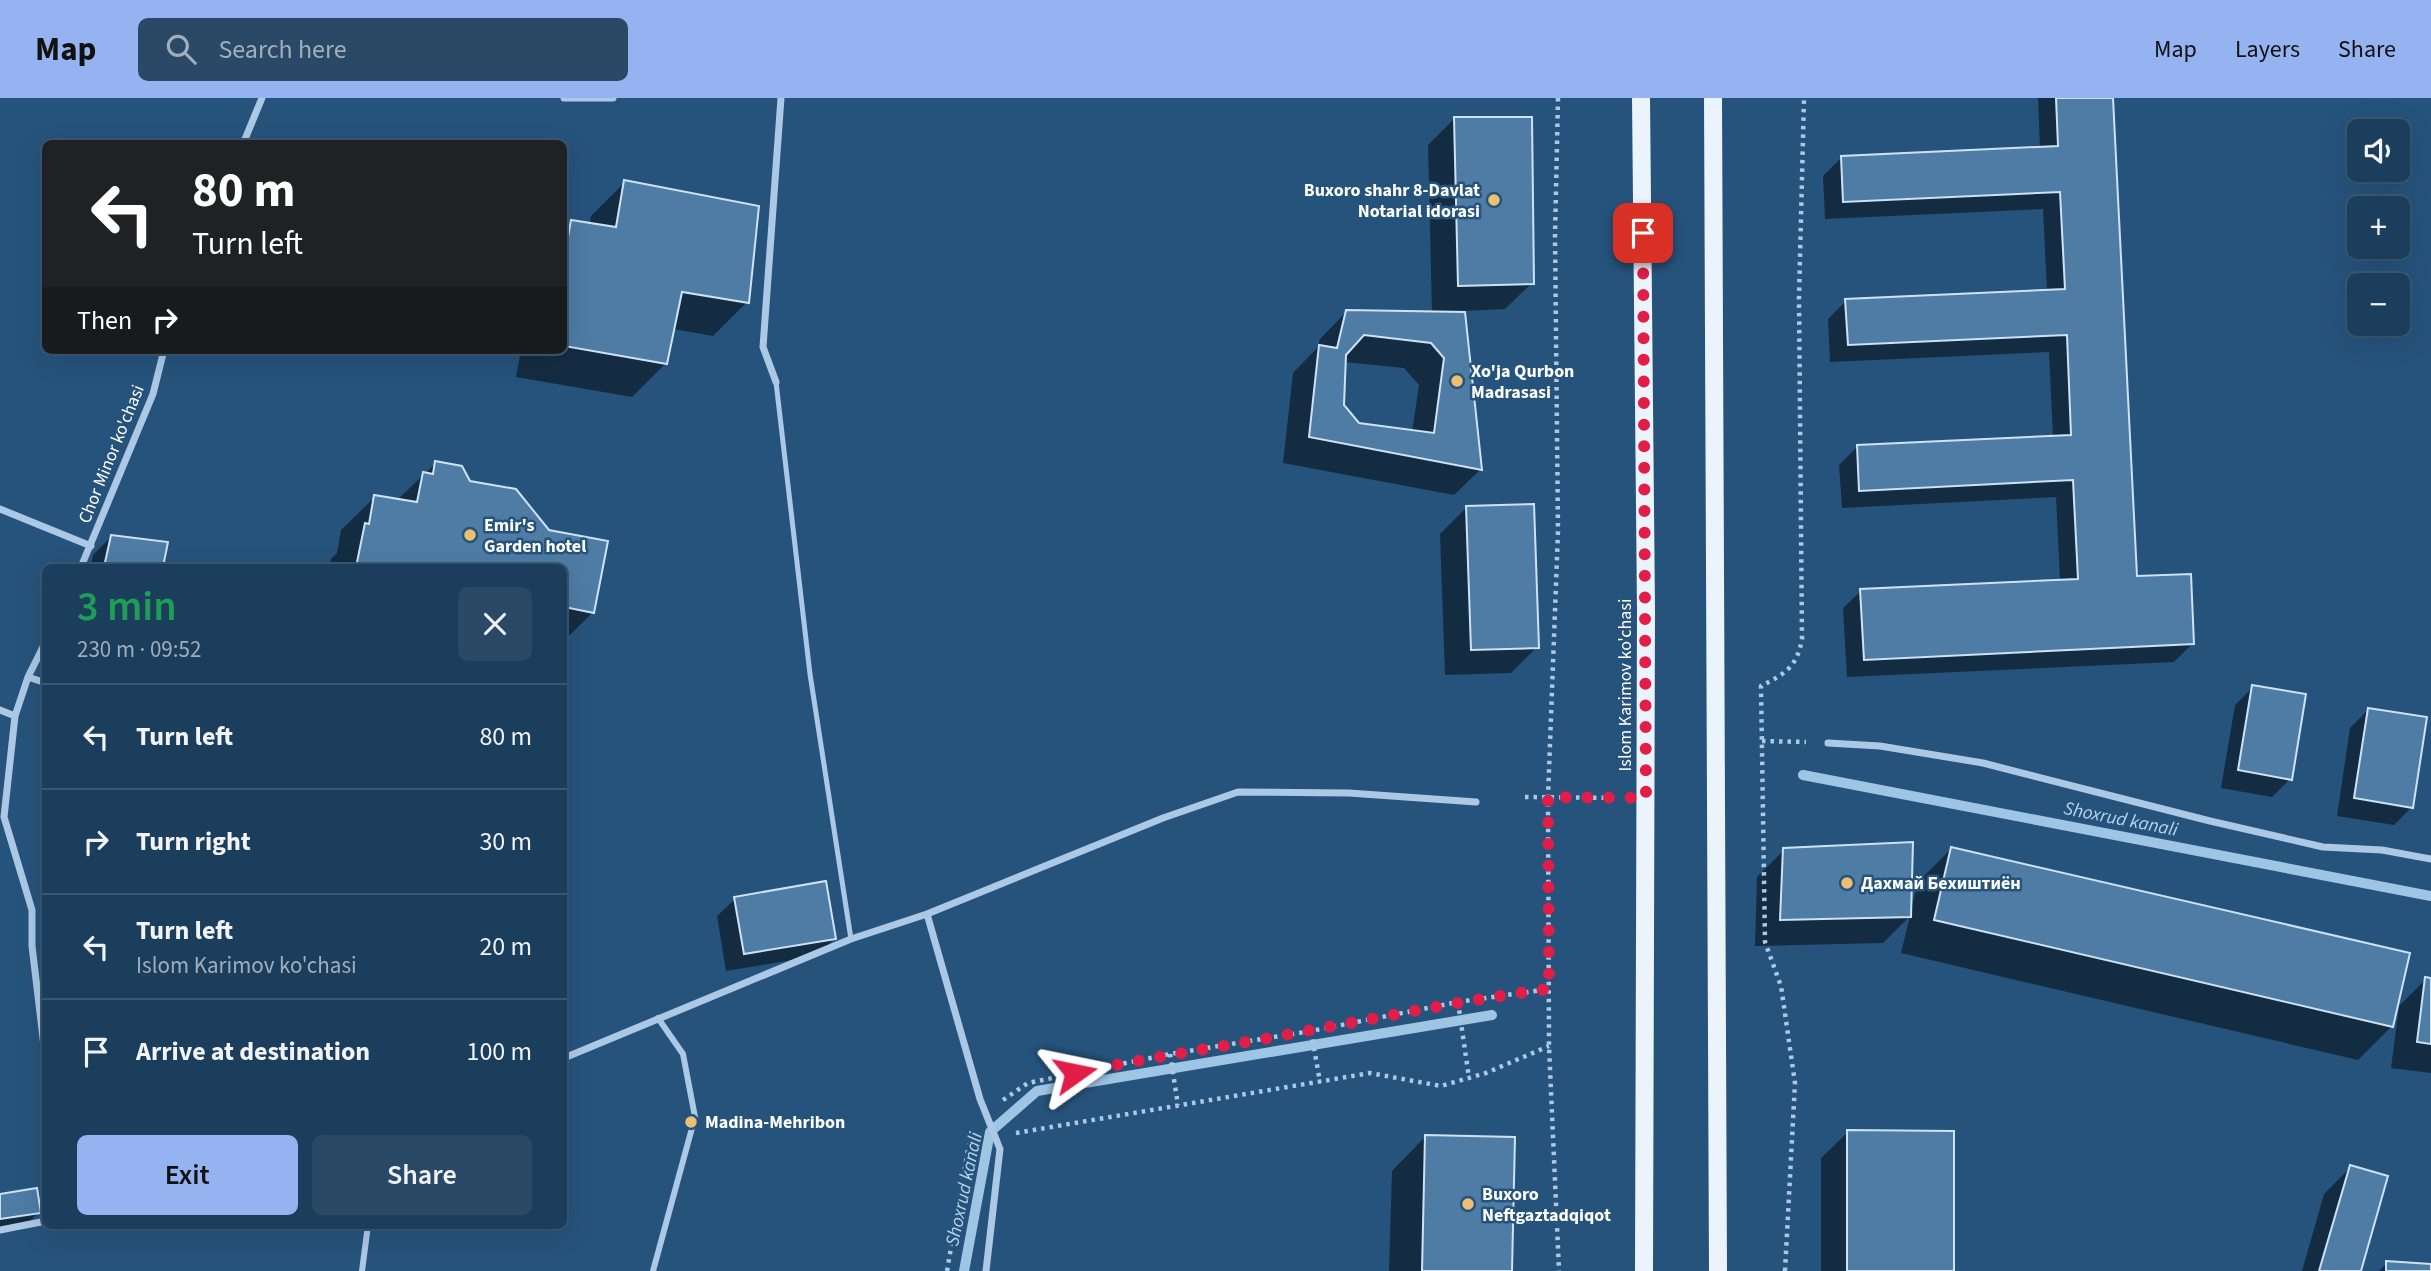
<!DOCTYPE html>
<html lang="en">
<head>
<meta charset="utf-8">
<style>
  :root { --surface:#1c3e5d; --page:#294966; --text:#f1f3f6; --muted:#a0aebc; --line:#3a5772; --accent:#95b2f1 }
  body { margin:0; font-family:"Source Sans 3",sans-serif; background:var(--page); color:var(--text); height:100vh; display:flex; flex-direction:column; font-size:26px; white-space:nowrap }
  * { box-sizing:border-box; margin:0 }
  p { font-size:23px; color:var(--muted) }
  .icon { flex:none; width:38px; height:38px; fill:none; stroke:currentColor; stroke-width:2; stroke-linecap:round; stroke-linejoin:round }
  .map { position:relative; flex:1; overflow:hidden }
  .sheet { position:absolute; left:42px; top:466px; width:525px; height:665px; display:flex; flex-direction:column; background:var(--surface); border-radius:10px; box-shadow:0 7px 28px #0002,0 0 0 2px var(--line) }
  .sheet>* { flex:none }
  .hud { position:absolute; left:42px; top:42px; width:525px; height:214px; border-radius:10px; box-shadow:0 7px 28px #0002,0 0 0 2px var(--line); background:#202124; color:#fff; overflow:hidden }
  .buttons { position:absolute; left:2347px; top:21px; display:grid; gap:14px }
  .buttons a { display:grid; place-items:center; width:63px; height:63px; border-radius:10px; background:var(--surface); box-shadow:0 7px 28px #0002,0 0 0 2px var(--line); font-size:35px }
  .pin { position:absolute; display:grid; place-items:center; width:60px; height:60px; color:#fff; margin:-30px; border-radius:14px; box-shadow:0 4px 10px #0006 }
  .me { position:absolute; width:77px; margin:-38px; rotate:78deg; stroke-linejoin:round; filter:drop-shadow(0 0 5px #0008) }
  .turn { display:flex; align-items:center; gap:24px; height:147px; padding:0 35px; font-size:32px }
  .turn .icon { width:91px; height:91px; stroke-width:2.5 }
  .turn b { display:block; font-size:49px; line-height:60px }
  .then { display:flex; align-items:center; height:66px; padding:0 35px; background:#0003; gap:14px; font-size:26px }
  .round { display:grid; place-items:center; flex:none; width:74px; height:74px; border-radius:10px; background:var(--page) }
  .overview { display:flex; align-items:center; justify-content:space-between; height:119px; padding:0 35px }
  h1 { font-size:42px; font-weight:600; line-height:52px; color:#1e9e55 }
  .button { display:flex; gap:14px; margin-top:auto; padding:14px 35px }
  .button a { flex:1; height:80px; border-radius:10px; background:var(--accent); color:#111; font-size:28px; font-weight:600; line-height:80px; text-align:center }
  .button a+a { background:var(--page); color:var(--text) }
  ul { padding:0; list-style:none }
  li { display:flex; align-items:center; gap:21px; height:105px; padding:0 35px; border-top:2px solid var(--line) }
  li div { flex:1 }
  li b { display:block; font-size:26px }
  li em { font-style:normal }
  header { display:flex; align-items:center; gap:42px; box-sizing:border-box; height:98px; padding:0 35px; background:var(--accent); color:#111 }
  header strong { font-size:33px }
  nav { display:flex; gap:38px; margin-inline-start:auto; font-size:24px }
  .search { width:490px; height:63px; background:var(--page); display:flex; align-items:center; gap:18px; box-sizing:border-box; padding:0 24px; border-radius:10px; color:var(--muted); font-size:26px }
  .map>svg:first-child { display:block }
  .shadow { fill:#0007; fill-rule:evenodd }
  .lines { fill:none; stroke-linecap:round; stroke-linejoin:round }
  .stream { stroke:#9fc5e5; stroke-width:10 }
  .building { fill:#4e7ca5; stroke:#cde2f4; stroke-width:2; fill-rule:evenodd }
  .path { stroke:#abc9e5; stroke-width:4.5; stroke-dasharray:3.5 5; stroke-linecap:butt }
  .service { stroke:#abc9e5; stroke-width:5 }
  .pedestrian { stroke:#abc9e5; stroke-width:6 }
  .minor { stroke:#abc9e5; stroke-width:7 }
  .primary { stroke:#ebf3fc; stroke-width:18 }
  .route { stroke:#e11d48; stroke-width:12; stroke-dasharray:0 21.6 }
  .poi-dot { fill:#edbf70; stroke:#26537c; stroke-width:2.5 }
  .labels { text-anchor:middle; stroke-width:5; stroke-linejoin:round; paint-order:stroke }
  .poi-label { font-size:18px; font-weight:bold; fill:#fff; stroke:#26537c; text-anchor:start }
  .street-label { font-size:18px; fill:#fff; stroke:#26537c }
  .water-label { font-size:19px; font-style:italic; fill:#b6d3ec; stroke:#26537c }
</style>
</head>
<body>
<header>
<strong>Map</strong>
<div class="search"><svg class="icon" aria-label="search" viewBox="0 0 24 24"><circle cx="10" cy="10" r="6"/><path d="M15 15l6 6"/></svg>Search here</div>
<nav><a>Map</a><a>Layers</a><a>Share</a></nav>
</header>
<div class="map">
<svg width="2431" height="1173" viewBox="0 0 2431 1173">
  <rect width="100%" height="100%" fill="#26537c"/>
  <path class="shadow" d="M2038 0H2111L2135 480 2192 546 2174 564 1847 579 1843 510 1861 493 2060 483 2056 399 1842 410 1839 367 1857 349 2053 339 2049 254 1830 264 1828 221 1846 203 2047 193 2043 111 1825 121 1823 78 1841 60 2040 50Z
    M1454 21 1532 185 1505 211 1464 213 1481 371 1454 397 1283 365 1293 275 1317 250 1320 241 1346 214 1432 215 1428 47ZM1344 264 1404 270 1419 287 1412 334 1358 327 1342 307Z
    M625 84 747 204 713 238 673 231 666 265 632 299 516 279 521 252H564V131L571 124 590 127 591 118Z
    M436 365 548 433 593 514 564 543V469H330L331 461 337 455 341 432 375 399 397 402Z
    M1466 410 1537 549 1511 575 1445 577 1440 436Z
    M111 439 162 469H91L93 457Z
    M2253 589 2290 681 2272 699 2221 690 2235 607Z
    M2368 612 2412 709 2394 727 2337 718 2350 630Z
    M1951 751 2392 928 2358 962 1901 855 1910 818 1883 845 1755 848 1757 779 1784 752 1911 811 1918 784Z
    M735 801 835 840 817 858 726 873 717 818Z
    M2426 881 2431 882V975L2391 970 2399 908Z
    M1848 1034 1952 1173H1821V1060Z
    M1425 1039 1511 1173H1389L1392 1073Z
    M2351 1069 2359 1173H2302L2324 1096Z
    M0 1098 39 1114 21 1132 0 1135Z
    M2387 1165 2429 1173H2379Z"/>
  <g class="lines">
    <path class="stream" d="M1803 677 2431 798
      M964 1173 990 1034 1037 993 1492 917"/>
  </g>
  <path class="building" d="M2056 0H2113L2137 478 2191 476 2194 546 1864 562 1860 491 2078 481 2073 382 1859 393 1857 347 2071 337 2067 237 1848 247 1845 201 2065 191 2060 94 1843 104 1841 58 2058 48Z
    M1454 19H1532L1534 186 1458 188Z
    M624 82 759 108 749 205 682 194 667 266 564 248V162L571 122 616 129Z
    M1346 212 1465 214 1482 372 1309 339 1319 247 1337 250ZM1364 237 1431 245 1444 260 1434 335 1359 325 1344 307 1346 257Z
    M435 363 462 368 470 383 516 391 549 432 608 443 594 515 564 509V469H356L365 425 369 426 374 397 417 404 423 374 433 376Z
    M1534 406 1539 550 1471 552 1466 408Z
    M111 437 168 444 163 469H104Z
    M2252 587 2306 596 2292 682 2238 672Z
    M2368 610 2427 619 2413 710 2354 700Z
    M1913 744 1911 819 1780 822 1783 750Z
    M1951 749 2410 855 2393 929 1934 822Z
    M826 783 836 841 744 856 734 799Z
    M2425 879 2431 880V946L2417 944Z
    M1847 1032 1954 1033V1173H1847Z
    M1425 1037 1515 1039 1512 1173H1422Z
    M2350 1067 2388 1078 2361 1173H2319Z
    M37 1090 41 1115 0 1121V1096Z
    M2386 1163 2431 1166V1173H2386Z"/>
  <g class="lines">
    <path class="path" d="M1558 0 1555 138 1558 433 1548 699 1549 948 1559 1173
      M1762 643 1806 644
      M1525 699 1617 700
      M1458 904 1469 980
      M1311 933 1320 984
      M1170 956 1178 1007
      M1003 1002 1028 985 1170 956 1311 933 1458 904 1549 891
      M1016 1035 1370 975 1441 988 1486 975 1549 948
      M947 1173 968 1051 971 1043
      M1785 1173 1795 985 1781 888 1765 844 1761 588C1785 576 1797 569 1802 541L1799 200 1804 0"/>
    <path class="service" d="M776 284 810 576 851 841"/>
    <path class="pedestrian" d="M362 1173 368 1127
      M653 1173 695 1019 683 956 658 920"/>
    <path class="minor" d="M564 0H613
      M243 46 262 0
      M776 284 763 249 781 0
      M0 411 91 448
      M81 469 153 296 164 252
      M28 579 46 543
      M0 612 15 618 4 719 32 812V848L46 965
      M15 618 28 579 46 585
      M1828 645 1880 648 1983 665 2210 723 2323 749 2382 752 2431 761
      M927 816 980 1001 1000 1051 986 1173
      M564 960 851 841 927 816 1163 720 1238 694 1349 695 1476 704
      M0 1132 46 1123"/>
    <path class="primary" d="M1641 0 1646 512 1644 1173
      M1713 0 1718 1173"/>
  </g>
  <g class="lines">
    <path class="route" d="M1075 975C1154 959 1233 947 1312 932 1391 918 1469 901 1549 891L1548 699 1646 700 1643 135"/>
  </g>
  <g class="poi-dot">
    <circle cx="1494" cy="102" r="7"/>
    <circle cx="1457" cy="283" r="7"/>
    <circle cx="470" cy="437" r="7"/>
    <circle cx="1847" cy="785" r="7"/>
    <circle cx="691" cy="1024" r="7"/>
    <circle cx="1468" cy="1106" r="7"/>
  </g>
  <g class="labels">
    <g class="poi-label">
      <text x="1480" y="98" text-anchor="end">Buxoro shahr 8-Davlat<tspan x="1480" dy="21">Notarial idorasi</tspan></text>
      <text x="1471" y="279">Xo'ja Qurbon<tspan x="1471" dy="21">Madrasasi</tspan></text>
      <text x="484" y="433">Emir's<tspan x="484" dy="21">Garden hotel</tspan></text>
      <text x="1861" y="791">Дахмай Бехиштиён</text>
      <text x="705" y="1030">Madina-Mehribon</text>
      <text x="1482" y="1102">Buxoro<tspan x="1482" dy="21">Neftgaztadqiqot</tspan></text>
    </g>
    <g class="street-label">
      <text transform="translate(111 356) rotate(-68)" y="6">Chor Minor ko'chasi</text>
      <text transform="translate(1625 587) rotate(-90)" y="6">Islom Karimov ko'chasi</text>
    </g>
    <g class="water-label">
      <text transform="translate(2121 720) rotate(11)" y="7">Shoxrud kanali</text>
      <text transform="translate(963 1091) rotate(-78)" y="7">Shoxrud kanali</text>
    </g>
  </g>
</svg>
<div class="buttons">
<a><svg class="icon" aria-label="sound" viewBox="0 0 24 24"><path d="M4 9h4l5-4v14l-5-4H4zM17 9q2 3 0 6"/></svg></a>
<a>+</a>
<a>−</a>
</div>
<div class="pin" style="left:1643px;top:135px;background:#d93025"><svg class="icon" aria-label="arrive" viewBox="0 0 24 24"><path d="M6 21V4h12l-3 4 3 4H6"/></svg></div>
<svg class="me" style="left:1075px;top:975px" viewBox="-20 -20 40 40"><path d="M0-17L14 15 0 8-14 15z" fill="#e11d48" stroke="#fff" stroke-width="4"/></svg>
<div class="hud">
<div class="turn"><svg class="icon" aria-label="left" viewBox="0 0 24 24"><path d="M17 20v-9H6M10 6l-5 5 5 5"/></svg><div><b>80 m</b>Turn left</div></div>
<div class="then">Then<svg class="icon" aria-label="right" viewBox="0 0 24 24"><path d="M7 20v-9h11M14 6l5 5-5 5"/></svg></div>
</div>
<section class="sheet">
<div class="overview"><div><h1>3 min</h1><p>230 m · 09:52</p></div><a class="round"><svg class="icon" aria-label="close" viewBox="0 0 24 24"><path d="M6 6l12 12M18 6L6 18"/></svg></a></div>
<ul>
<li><svg class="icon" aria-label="left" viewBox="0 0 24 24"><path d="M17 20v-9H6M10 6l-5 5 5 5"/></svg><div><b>Turn left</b></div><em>80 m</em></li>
<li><svg class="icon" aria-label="right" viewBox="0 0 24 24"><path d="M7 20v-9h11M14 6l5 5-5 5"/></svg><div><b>Turn right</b></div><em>30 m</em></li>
<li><svg class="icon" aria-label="left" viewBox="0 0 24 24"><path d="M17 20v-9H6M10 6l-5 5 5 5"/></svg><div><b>Turn left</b><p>Islom Karimov ko'chasi</p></div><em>20 m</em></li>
<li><svg class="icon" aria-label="arrive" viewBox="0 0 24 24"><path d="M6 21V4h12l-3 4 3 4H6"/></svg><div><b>Arrive at destination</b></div><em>100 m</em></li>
</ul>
<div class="button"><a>Exit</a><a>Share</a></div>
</section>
</div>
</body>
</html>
